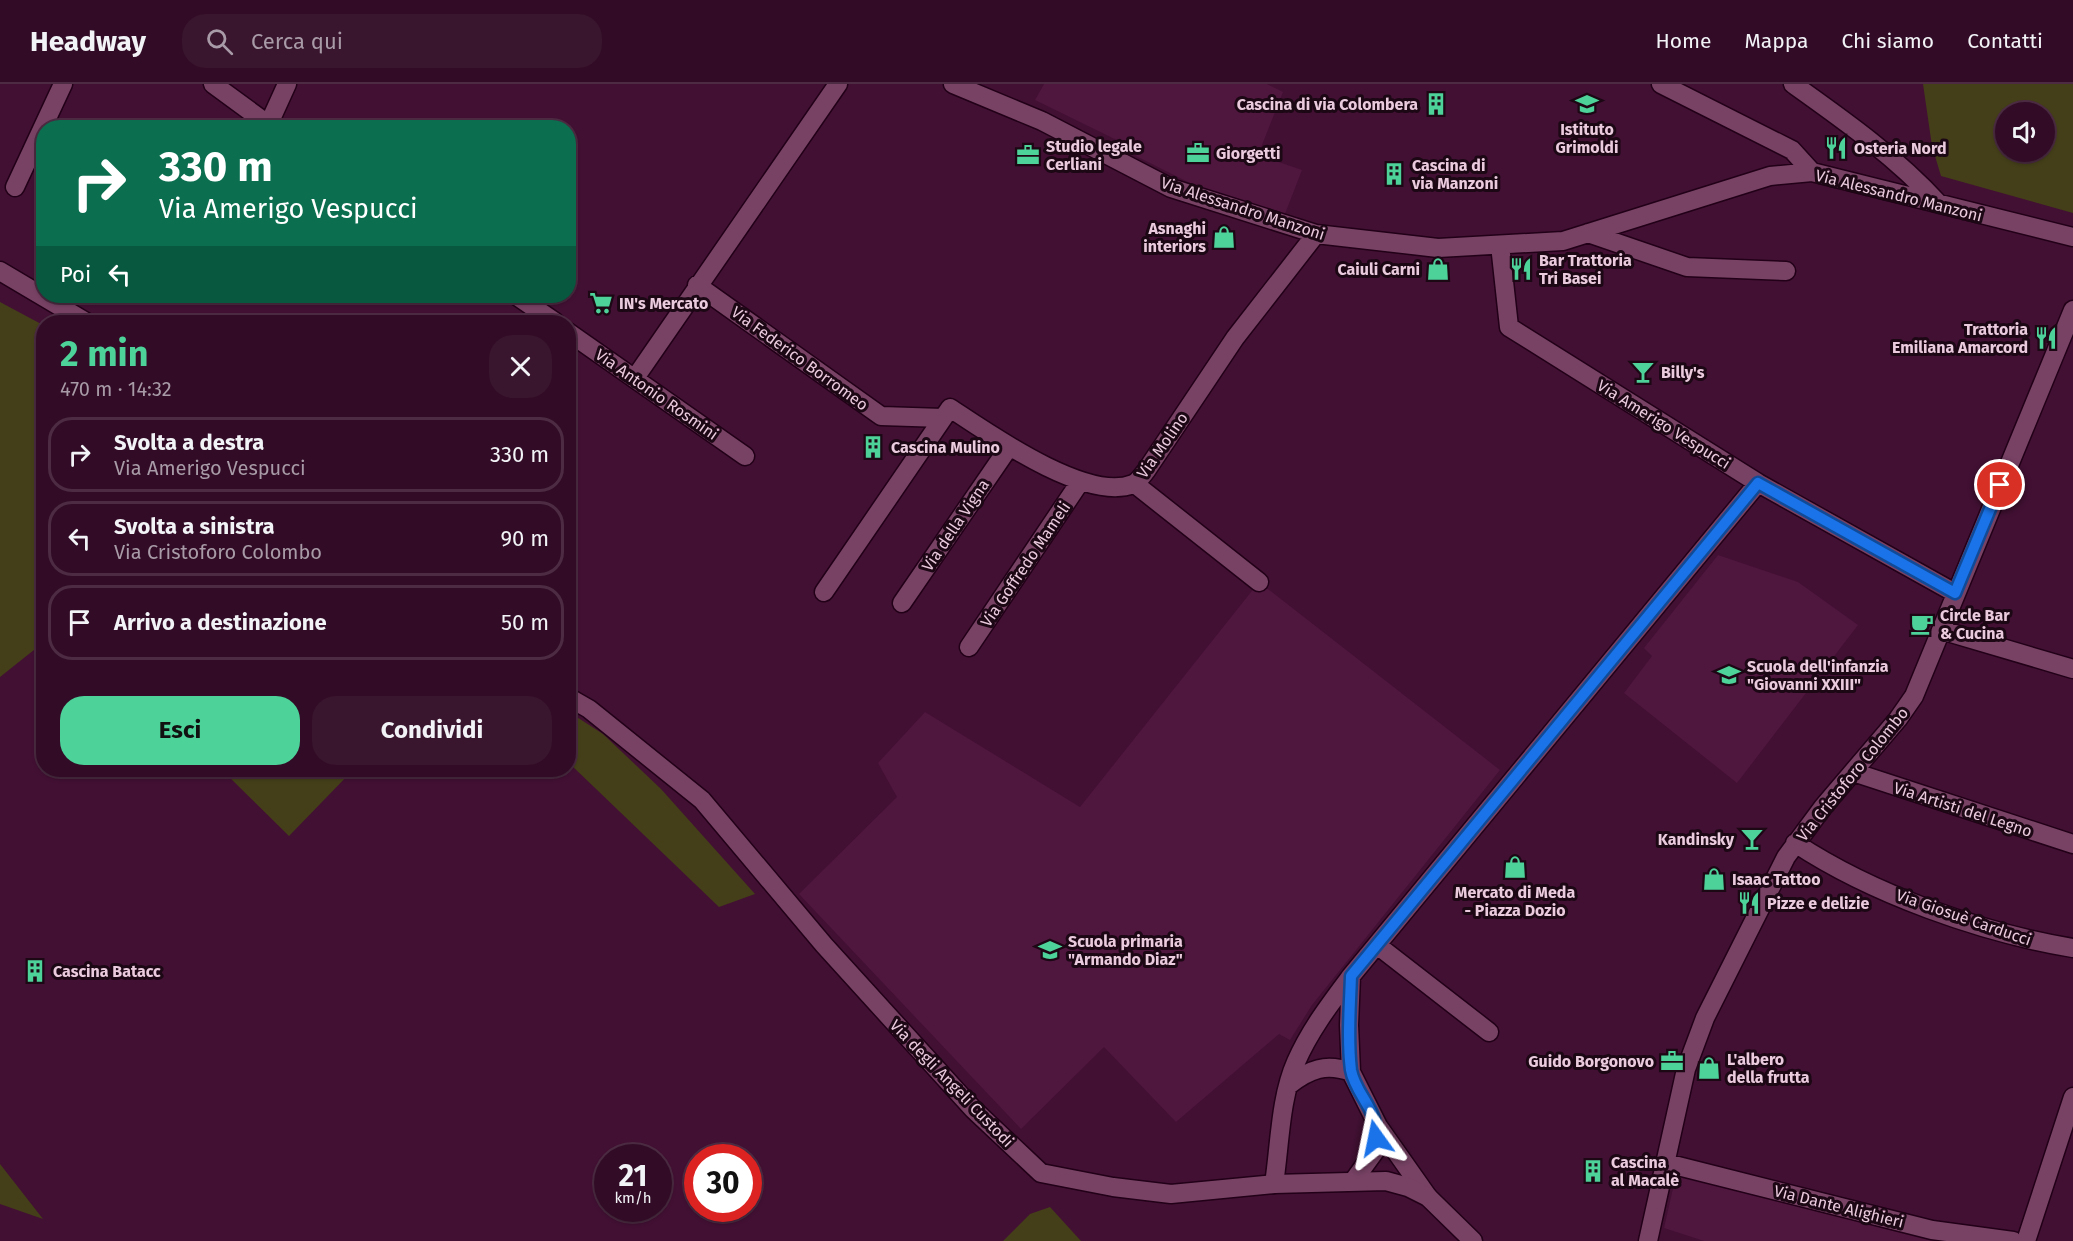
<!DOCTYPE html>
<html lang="it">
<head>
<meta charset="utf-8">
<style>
  :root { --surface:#320c26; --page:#3a152e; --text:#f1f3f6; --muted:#a89ba7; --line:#4d2c43; --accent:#4dd39a }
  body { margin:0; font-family:"Fira Sans",sans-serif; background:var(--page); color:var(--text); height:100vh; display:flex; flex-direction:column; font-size:22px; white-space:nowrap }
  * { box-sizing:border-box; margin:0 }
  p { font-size:20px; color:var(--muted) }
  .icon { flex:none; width:33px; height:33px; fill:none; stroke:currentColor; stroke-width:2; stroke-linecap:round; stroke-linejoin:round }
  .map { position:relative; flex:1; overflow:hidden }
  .sheet { position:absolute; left:36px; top:231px; width:540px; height:462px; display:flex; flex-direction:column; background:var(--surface); border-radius:24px; box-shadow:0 2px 4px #0004,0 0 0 2px var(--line) }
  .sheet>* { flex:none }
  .guide { position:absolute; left:36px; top:36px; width:540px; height:183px; border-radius:24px; box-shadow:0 2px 4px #0004,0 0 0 2px var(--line); background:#0b6e4f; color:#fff; overflow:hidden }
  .fabs { position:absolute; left:1995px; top:18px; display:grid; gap:12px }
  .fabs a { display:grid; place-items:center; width:60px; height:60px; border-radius:50%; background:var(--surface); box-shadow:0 2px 4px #0004,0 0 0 2px var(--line); font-size:30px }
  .speed { position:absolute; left:594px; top:1060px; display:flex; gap:12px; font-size:30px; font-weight:700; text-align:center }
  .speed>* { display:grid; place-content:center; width:78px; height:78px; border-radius:50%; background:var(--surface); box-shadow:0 2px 4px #0004,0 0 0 2px var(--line); line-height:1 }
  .speed small { font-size:15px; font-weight:400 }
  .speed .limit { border:9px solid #d22; background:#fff; color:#111 }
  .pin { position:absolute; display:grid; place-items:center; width:51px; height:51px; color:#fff; margin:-26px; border:3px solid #fff; border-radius:50%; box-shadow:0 2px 6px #0007 }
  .me { position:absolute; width:66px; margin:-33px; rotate:348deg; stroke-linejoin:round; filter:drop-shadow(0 0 4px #0008) }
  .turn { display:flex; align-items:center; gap:21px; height:126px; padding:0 24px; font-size:27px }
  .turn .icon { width:78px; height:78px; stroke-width:2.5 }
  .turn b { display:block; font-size:42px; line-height:51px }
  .then { display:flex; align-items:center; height:57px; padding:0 24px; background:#0003; gap:12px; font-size:22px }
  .round { display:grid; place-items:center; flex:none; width:63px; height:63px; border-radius:24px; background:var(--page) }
  .summary { display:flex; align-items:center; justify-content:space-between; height:102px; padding:0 24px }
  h1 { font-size:36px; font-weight:700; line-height:45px; color:var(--accent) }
  .cta { display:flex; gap:12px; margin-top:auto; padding:12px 24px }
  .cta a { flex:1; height:69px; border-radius:24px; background:var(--accent); color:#111; font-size:24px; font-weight:700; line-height:69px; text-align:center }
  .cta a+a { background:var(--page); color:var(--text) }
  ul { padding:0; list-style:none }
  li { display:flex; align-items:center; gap:18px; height:75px; margin:0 12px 9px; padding:0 12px; border:3px solid var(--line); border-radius:24px }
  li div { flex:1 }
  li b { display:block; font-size:22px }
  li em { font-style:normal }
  header { display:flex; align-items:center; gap:36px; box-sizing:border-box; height:84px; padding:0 30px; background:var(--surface); border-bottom:2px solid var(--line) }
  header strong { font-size:28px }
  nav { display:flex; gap:33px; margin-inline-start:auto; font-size:21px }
  .search { width:420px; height:54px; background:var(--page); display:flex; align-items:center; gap:15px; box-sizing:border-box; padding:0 21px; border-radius:24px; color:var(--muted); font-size:22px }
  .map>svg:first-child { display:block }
  .built { fill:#4f163e }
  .green { fill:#443f19; fill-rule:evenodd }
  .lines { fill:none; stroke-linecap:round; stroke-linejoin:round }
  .street-casing { stroke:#220118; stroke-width:21 }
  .secondary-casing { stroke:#220118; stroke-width:21 }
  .street { stroke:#784265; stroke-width:18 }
  .secondary { stroke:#784265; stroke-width:18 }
  .route-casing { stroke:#114b97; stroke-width:15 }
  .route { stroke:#1a73e8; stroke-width:10 }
  .labels { text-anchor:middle; stroke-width:6; stroke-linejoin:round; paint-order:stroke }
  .poi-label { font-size:16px; font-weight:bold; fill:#eacadd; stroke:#1c0715; text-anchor:start }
  .street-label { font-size:16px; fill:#eacadd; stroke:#1c0715 }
</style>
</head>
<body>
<header>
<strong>Headway</strong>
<div class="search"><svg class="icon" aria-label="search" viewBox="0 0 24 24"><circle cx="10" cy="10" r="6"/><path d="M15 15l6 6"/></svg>Cerca qui</div>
<nav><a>Home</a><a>Mappa</a><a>Chi siamo</a><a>Contatti</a></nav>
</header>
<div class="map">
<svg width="2073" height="1157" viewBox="0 0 2073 1157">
  <rect width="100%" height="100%" fill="#421033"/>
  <path class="built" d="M1044 0H1267L1283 8 1258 71 1302 86 1283 135 1224 116 1136 72 1139 67 1035 16Z
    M1718 471 1798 498 1858 541 1737 699 1624 609 1652 572 1644 564Z
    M1259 498 1500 686 1312 921 1290 956 1279 950 1176 1038 1104 963 1021 1045 799 810 897 713 878 679 925 628 1080 723Z
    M1677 1087 1963 1157H1704L1664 1144Z"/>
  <path class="green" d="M1923 0H2073V129L1941 92 1932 62ZM2006 28H2044V68H2006Z
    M0 218 43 241 44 558 0 593Z
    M569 628 603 650 661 705 755 810 719 823 569 679Z
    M222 686H353L289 752Z
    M0 1080 43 1135 0 1120Z
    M1050 1123 1081 1157H1003L1030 1130Z"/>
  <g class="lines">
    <g class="street-casing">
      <path id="street" d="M213 0 273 44
        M953 0 1042 37 1171 104 1316 150 1438 164 1563 157 1770 92 1812 88 2073 153
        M1661 0 1792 66 1812 88
        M1793 0C1845 37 1896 73 1939 120
        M267 44 287 0
        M15 103 63 0
        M1588 149 1687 183 1786 187
        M1500 161 1509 243 1758 399 1955 509
        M697 201 881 332 943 334
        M517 212 555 238
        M568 248 745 372
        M635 294 838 0
        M1135 400 1259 498
        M824 508 950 324C988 349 1087 419 1133 400 1138 398 1142 392 1146 387L1235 254 1316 150
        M902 519 1009 363
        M1941 546 2073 585
        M969 563 1080 398
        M1853 688 2073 760
        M1795 759C1872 810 1982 849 2073 864
        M1377 861 1489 948
        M1351 892 1349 941 1351 988 1378 1042 1428 1113
        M1289 1001C1310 985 1326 979 1351 988
        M1666 1079 1932 1146 2013 1157
        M1354 1096 1375 1067 1378 1042
        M1274 1100C1280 1060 1280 1014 1296 978 1310 946 1330 920 1351 892L1758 399
        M1648 1157 1686 985 1705 934 1786 773 1823 723 1898 635 1914 612 2073 226
        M2026 1157 2073 1013"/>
    </g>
    <g class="secondary-casing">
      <path id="secondary" d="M0 187 86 238
        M568 613 589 625 702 716 824 861 973 1025 1041 1089 1113 1103 1171 1110 1274 1100 1386 1097 1408 1103 1428 1113 1473 1157"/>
    </g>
    <use href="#street" class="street"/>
    <use href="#secondary" class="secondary"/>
  </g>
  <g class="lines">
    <g class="route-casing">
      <path id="route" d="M1376 1054C1380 1028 1355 1010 1351 986 1347 955 1350 923 1351 892L1758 399 1955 509 2000 401"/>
    </g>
    <use href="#route" class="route"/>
  </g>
  <defs>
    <g id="building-bare" transform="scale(1.8)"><path d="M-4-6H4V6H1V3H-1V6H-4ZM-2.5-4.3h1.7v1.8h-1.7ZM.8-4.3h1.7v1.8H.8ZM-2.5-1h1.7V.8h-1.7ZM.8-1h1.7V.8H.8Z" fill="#4dd39a" stroke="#1c0715" stroke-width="2.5" paint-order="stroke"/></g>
    <g id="school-bare" transform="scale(1.8)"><path d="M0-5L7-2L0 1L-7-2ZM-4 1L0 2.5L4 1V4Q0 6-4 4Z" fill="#4dd39a" stroke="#1c0715" stroke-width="2.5" paint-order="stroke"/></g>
    <g id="restaurant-bare" transform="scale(1.8)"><path d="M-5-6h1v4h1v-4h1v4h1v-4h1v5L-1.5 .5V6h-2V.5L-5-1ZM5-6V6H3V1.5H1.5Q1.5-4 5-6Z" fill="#4dd39a" stroke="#1c0715" stroke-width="2.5" paint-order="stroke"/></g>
    <g id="office-bare" transform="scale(1.8)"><path d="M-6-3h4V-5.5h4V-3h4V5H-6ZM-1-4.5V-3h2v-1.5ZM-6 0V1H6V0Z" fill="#4dd39a" stroke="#1c0715" stroke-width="2.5" paint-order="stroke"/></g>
    <g id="shop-bare" transform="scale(1.8)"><path d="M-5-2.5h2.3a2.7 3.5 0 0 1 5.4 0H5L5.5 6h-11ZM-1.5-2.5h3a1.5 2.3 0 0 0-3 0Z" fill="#4dd39a" stroke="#1c0715" stroke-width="2.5" paint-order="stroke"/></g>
    <g id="supermarket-bare" transform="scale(1.8)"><path d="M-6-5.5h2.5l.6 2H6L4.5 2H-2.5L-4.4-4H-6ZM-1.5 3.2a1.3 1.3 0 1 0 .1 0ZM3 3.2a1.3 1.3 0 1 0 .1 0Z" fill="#4dd39a" stroke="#1c0715" stroke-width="2.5" paint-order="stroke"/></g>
    <g id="bar-bare" transform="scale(1.8)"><path d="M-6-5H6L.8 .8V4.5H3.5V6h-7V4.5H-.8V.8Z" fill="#4dd39a" stroke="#1c0715" stroke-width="2.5" paint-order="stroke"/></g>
    <g id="cafe-bare" transform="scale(1.8)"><path d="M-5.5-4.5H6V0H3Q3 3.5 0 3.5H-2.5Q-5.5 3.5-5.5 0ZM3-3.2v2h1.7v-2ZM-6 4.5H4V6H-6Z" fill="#4dd39a" stroke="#1c0715" stroke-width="2.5" paint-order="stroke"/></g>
  </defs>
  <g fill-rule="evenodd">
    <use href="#building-bare" x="1436" y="20"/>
    <use href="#school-bare" x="1587" y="20"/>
    <use href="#restaurant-bare" x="1836" y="64"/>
    <use href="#office-bare" x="1198" y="69"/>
    <use href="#office-bare" x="1028" y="71"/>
    <use href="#building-bare" x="1394" y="90"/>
    <use href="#shop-bare" x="1224" y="153"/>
    <use href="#shop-bare" x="1438" y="185"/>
    <use href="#restaurant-bare" x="1521" y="185"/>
    <use href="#supermarket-bare" x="601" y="219"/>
    <use href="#restaurant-bare" x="2046" y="254"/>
    <use href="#bar-bare" x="1643" y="288"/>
    <use href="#building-bare" x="873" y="363"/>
    <use href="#cafe-bare" x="1922" y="540"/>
    <use href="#school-bare" x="1729" y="591"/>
    <use href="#bar-bare" x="1752" y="755"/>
    <use href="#shop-bare" x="1515" y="783"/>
    <use href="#shop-bare" x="1714" y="795"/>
    <use href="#restaurant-bare" x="1749" y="819"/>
    <use href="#school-bare" x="1050" y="866"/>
    <use href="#building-bare" x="35" y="887"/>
    <use href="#office-bare" x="1672" y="977"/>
    <use href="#shop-bare" x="1709" y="984"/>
    <use href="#building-bare" x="1593" y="1087"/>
  </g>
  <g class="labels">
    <g class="poi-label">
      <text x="1418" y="26" text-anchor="end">Cascina di via Colombera</text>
      <text x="1587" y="51" text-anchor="middle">Istituto<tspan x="1587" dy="18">Grimoldi</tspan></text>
      <text x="1046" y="68">Studio legale<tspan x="1046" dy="18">Cerliani</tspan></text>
      <text x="1854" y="70">Osteria Nord</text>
      <text x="1216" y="75">Giorgetti</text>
      <text x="1412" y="87">Cascina di<tspan x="1412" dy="18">via Manzoni</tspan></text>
      <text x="1206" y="150" text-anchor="end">Asnaghi<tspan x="1206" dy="18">interiors</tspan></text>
      <text x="1539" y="182">Bar Trattoria<tspan x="1539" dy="18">Tri Basei</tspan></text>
      <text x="1420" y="191" text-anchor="end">Caiuli Carni</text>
      <text x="619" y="225">IN's Mercato</text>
      <text x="2028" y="251" text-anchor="end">Trattoria<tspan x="2028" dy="18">Emiliana Amarcord</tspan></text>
      <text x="1661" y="294">Billy's</text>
      <text x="891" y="369">Cascina Mulino</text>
      <text x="1940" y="537">Circle Bar<tspan x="1940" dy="18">&amp; Cucina</tspan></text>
      <text x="1747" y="588">Scuola dell'infanzia<tspan x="1747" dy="18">"Giovanni XXIII"</tspan></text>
      <text x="1734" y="761" text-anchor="end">Kandinsky</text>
      <text x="1732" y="801">Isaac Tattoo</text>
      <text x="1515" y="814" text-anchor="middle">Mercato di Meda<tspan x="1515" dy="18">- Piazza Dozio</tspan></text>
      <text x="1767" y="825">Pizze e delizie</text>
      <text x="1068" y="863">Scuola primaria<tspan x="1068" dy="18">"Armando Diaz"</tspan></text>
      <text x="53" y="893">Cascina Batacc</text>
      <text x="1727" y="981">L'albero<tspan x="1727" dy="18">della frutta</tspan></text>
      <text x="1654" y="983" text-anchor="end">Guido Borgonovo</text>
      <text x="1611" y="1084">Cascina<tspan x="1611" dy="18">al Macalè</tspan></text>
    </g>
    <g class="street-label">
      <text transform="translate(1899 111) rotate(14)" y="6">Via Alessandro Manzoni</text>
      <text transform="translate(1243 124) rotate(18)" y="6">Via Alessandro Manzoni</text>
      <text transform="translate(800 274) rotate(36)" y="6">Via Federico Borromeo</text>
      <text transform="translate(657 310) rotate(35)" y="6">Via Antonio Rosmini</text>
      <text transform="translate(1664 340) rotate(32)" y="6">Via Amerigo Vespucci</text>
      <text transform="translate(1162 361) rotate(-55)" y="6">Via Molino</text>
      <text transform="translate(955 441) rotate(-56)" y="6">Via della Vigna</text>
      <text transform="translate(1025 480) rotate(-56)" y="6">Via Goffredo Mameli</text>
      <text transform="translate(1852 690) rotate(-51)" y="6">Via Cristoforo Colombo</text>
      <text transform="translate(1963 725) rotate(18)" y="6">Via Artisti del Legno</text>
      <text transform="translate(1964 833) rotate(19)" y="6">Via Giosuè Carducci</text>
      <text transform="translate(952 999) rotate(46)" y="6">Via degli Angeli Custodi</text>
      <text transform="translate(1839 1122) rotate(14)" y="6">Via Dante Alighieri</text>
    </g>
  </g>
</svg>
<div class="fabs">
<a><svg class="icon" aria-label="sound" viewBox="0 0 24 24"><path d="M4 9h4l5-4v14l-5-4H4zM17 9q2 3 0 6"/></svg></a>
</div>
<div class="speed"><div>21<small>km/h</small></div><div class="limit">30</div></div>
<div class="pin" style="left:2000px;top:401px;background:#d93025"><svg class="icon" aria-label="arrive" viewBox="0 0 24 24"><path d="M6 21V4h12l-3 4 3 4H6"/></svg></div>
<svg class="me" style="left:1376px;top:1054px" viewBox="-20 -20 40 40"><path d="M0-17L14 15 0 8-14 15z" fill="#1a73e8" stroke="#fff" stroke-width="4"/></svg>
<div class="guide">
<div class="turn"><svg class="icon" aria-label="right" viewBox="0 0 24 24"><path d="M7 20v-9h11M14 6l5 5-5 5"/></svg><div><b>330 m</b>Via Amerigo Vespucci</div></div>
<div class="then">Poi<svg class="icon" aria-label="left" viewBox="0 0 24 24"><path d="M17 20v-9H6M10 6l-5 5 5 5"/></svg></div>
</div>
<section class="sheet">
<div class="summary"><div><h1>2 min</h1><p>470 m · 14:32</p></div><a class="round"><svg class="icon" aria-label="close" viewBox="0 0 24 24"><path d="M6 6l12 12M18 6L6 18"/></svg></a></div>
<ul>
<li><svg class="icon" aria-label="right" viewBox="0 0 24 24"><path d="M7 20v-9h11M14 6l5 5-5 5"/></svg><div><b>Svolta a destra</b><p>Via Amerigo Vespucci</p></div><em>330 m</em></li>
<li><svg class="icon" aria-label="left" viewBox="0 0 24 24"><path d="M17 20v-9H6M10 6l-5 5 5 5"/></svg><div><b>Svolta a sinistra</b><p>Via Cristoforo Colombo</p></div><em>90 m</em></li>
<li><svg class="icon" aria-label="arrive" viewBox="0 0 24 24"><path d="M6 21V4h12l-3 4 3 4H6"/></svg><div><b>Arrivo a destinazione</b></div><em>50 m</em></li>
</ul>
<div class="cta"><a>Esci</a><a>Condividi</a></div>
</section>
</div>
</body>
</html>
